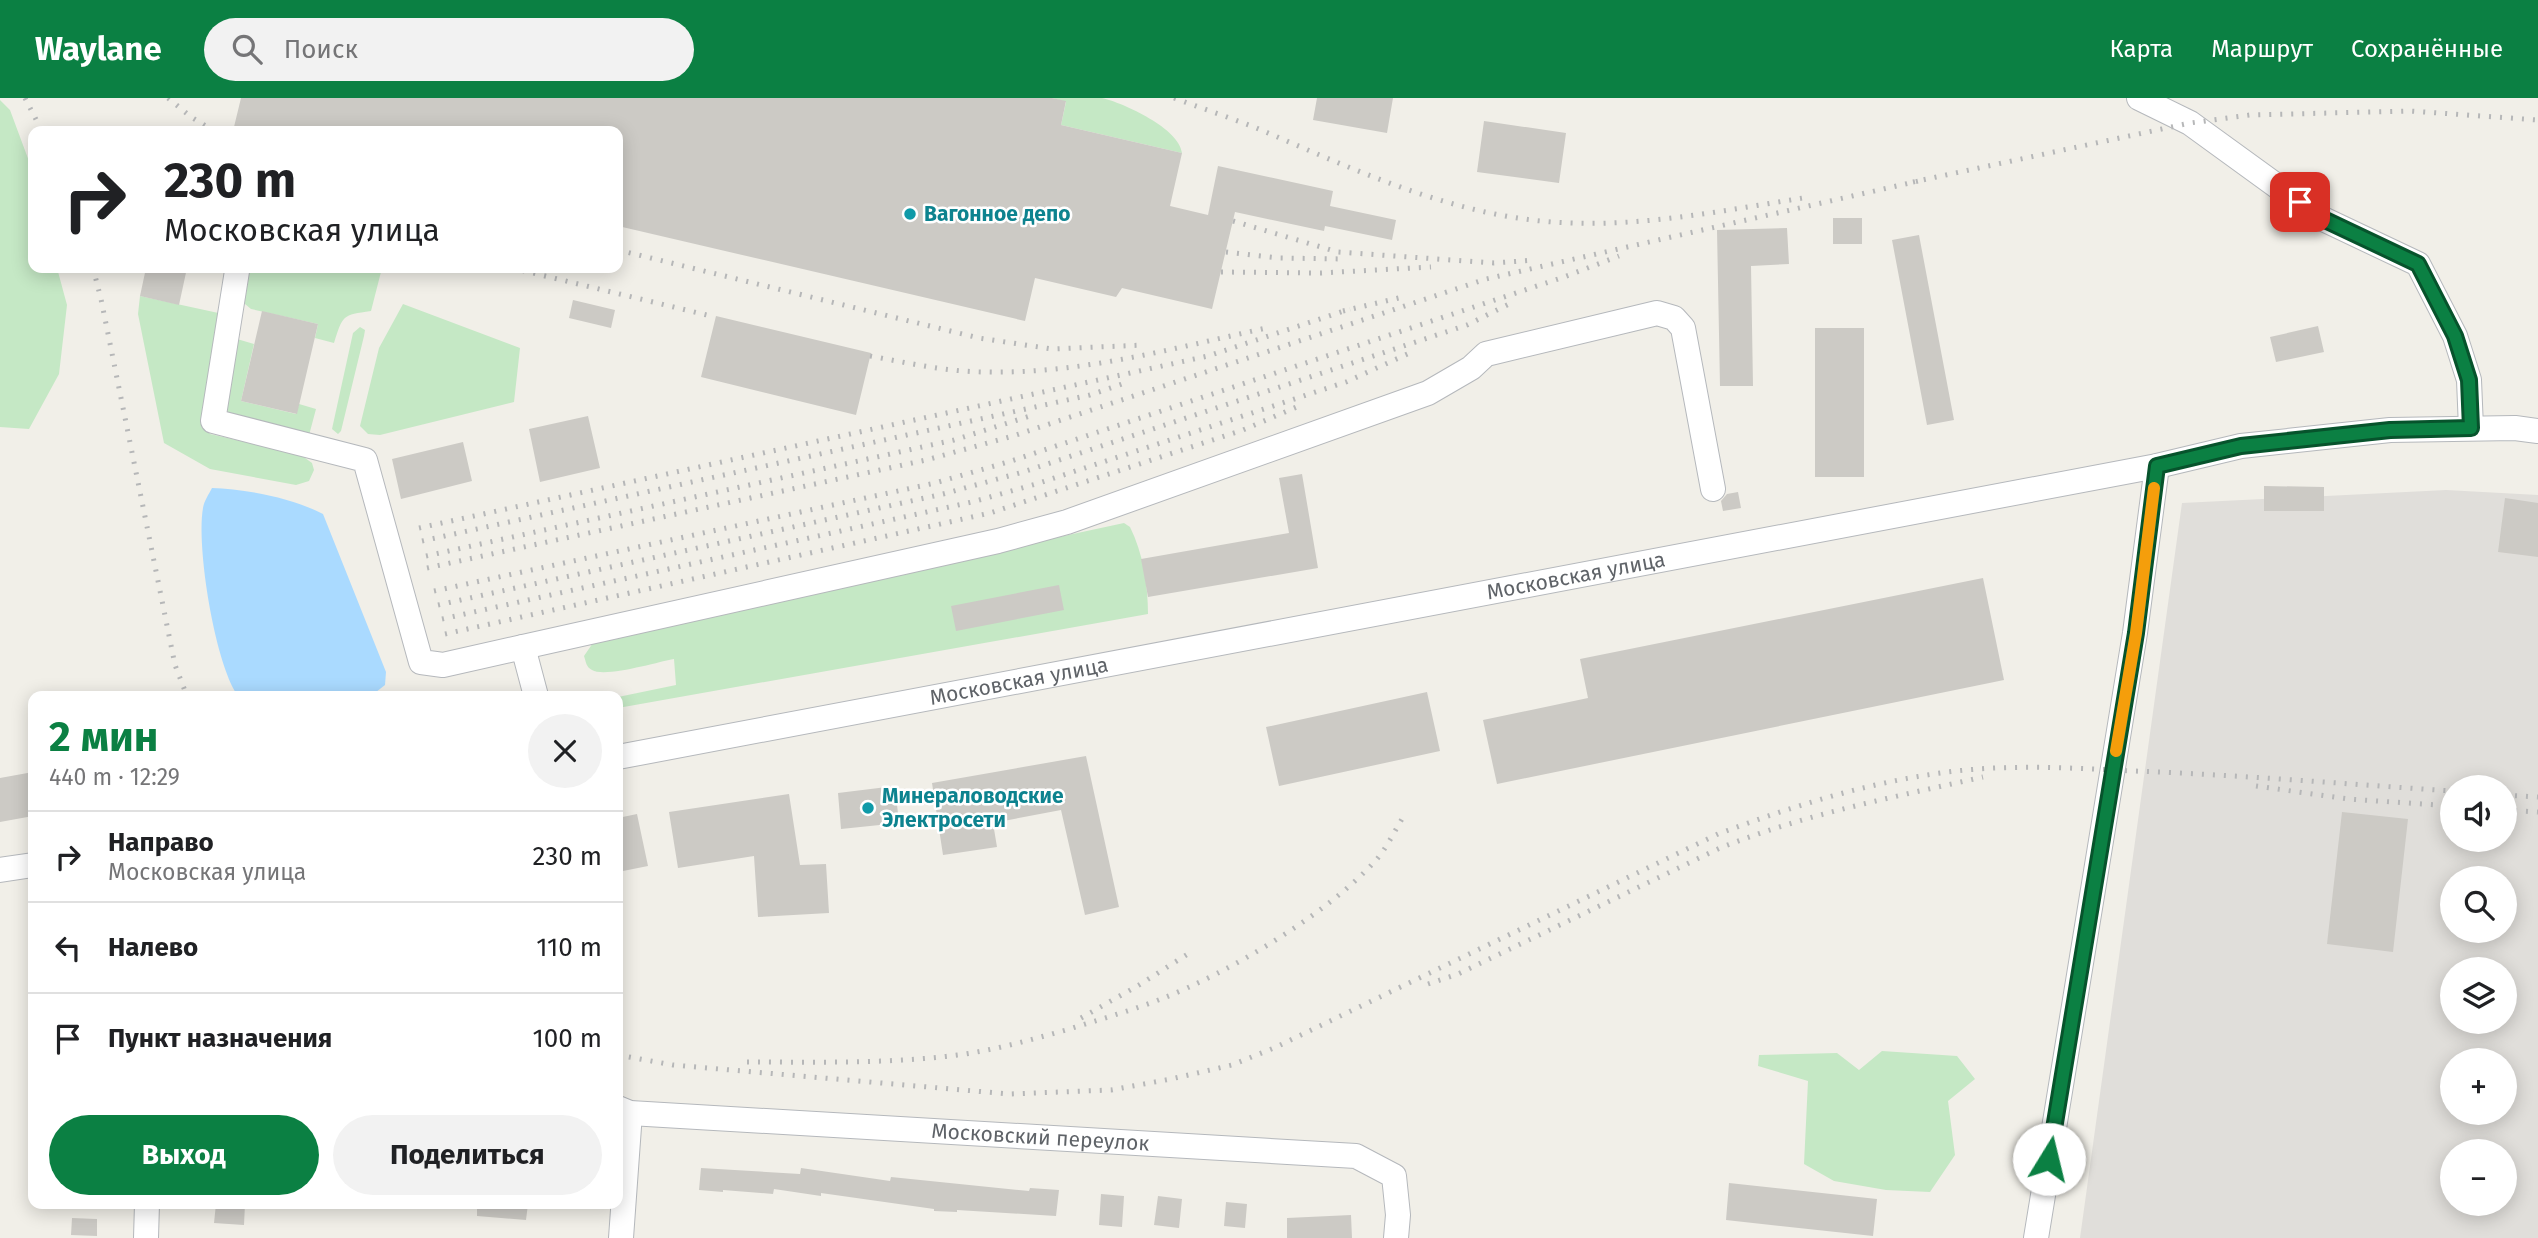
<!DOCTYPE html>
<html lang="ru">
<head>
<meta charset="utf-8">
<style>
  :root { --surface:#fff; --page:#f2f2f2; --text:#202124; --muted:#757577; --line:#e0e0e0; --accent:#0b8043 }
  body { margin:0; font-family:"Fira Sans",sans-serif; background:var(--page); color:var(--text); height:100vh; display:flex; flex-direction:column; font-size:26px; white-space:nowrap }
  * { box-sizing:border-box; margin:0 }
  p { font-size:23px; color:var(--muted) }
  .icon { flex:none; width:38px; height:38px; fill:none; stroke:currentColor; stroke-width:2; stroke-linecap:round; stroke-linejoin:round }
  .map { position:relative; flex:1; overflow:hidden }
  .drawer { position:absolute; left:28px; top:593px; width:595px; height:518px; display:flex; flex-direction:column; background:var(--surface); border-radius:14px; box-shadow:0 4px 18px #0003 }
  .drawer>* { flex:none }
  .guide { position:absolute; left:28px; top:28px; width:595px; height:147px; border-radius:14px; box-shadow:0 4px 18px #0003; background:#fff; color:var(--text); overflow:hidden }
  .tools { position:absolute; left:2440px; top:677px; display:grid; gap:14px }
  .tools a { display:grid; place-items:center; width:77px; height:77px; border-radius:50%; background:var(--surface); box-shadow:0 4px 18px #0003; font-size:35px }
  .pin { position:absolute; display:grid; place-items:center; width:60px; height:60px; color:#fff; margin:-30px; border-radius:14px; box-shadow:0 4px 10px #0006 }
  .me { position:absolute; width:77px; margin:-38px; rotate:9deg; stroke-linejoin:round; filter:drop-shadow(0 0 5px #0008) }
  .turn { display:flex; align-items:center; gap:24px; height:147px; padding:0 21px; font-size:32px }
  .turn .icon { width:91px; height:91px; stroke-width:2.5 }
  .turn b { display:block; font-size:49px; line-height:60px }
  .round { display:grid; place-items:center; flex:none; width:74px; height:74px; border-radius:37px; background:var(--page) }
  .overview { display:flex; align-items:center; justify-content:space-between; height:119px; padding:0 21px }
  h1 { font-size:42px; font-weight:700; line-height:52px; color:var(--accent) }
  .button { display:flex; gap:14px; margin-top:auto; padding:14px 21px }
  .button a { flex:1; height:80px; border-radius:42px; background:var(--accent); color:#fff; font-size:28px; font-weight:700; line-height:80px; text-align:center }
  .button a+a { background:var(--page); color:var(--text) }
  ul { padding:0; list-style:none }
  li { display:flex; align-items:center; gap:21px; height:91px; padding:0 21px; border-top:2px solid var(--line) }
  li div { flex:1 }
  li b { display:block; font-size:26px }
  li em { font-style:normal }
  header { display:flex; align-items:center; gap:42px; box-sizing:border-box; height:98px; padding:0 35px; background:var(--accent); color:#fff }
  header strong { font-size:33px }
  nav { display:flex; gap:38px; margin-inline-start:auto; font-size:24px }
  .search { width:490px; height:63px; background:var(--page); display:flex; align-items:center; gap:18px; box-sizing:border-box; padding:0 24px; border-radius:38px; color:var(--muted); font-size:26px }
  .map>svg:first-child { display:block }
  .industrial { fill:#e0deda; fill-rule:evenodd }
  .green { fill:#c5e8c5 }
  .water { fill:#aadaff }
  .building { fill:#cccac5 }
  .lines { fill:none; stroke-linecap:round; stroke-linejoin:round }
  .minor-casing { stroke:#b5b8bc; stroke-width:26 }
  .minor { stroke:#fff; stroke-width:24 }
  .rail { stroke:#b6b7b8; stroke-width:5; stroke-dasharray:2 9; stroke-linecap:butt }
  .route-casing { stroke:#07532c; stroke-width:18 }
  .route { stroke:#0b8043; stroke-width:12 }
  .slow { stroke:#f59e0b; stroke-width:12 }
  .culture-dot { fill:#0f9aa8; stroke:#fff; stroke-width:2.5 }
  .labels { text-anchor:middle; stroke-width:5; stroke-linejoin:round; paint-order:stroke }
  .culture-label { font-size:21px; font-weight:bold; fill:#0d838f; stroke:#fff; text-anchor:start }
  .street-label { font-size:21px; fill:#5f6368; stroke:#fff }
</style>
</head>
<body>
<header>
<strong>Waylane</strong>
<div class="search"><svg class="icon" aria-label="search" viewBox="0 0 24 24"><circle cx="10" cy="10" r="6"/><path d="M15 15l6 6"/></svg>Поиск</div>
<nav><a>Карта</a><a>Маршрут</a><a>Сохранённые</a></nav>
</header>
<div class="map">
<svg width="2538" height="1140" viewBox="0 0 2538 1140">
  <rect width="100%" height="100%" fill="#f1efe8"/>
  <path class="industrial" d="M2446 392 2538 397V1140H2080L2182 405ZM2452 690H2504V742H2452ZM2452 780H2504V833H2452ZM2452 872H2504V924H2452ZM2452 962H2504V1015H2452ZM2452 1054H2504V1106H2452Z"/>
  <path class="green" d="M1052 0C1067 0 1087 0 1102 0 1124 5 1180 31 1182 55L1061 27 1066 4Z
    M0 2 10 12 33 74V170H57L67 207 59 276 29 331 0 329Z
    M250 170H382L371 213C342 217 343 217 334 245L315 240 318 226 251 211 245 206V196Z
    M140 198 223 216 205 327 210 336 301 357 312 365 314 372 309 383 296 387 210 371 164 345 138 216Z
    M403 206 520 250 514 304 380 337 368 336 360 328 379 250Z
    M360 229 365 232 364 238 341 333 338 336 332 331 353 235Z
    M237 241 254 246 241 303 296 316 299 306 316 311 308 341 230 318 224 308Z
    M1124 425 1130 429C1143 455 1148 487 1148 516L618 610V599L676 587 674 561C657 564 605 580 592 572 586 569 586 564 584 558L597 539Z
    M1882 953 1957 958 1975 981 1948 1003 1955 1057 1930 1094 1886 1092 1834 1083 1804 1066 1808 983 1758 968 1759 957 1837 955 1859 972Z"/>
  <path class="water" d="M212 390C245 391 293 400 323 416L386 574 385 587 371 598H238C215 566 196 449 203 410 204 403 209 396 212 390Z"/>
  <path class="building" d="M241 0H1052L1066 3 1061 27 1182 55 1170 108 1208 117 1218 68 1333 93 1330 108 1396 122 1392 142 1325 128 1324 133 1235 114 1212 211 1122 190 1116 199 1035 180 1025 223 618 128V33H233Z
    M1317 0H1393L1387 35 1313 22Z
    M1484 23 1566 35 1559 85 1477 74Z
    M1833 120H1862V146H1833Z
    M1787 130 1789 166 1751 168 1753 288H1720L1717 132Z
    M1919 137 1954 322 1927 327 1892 142Z
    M146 170H187L179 207 140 198Z
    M573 202 615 212 611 230 569 220Z
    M262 213 318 226 297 316 241 303Z
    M716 218 871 255 856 317 701 279Z
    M2318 228 2324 254 2276 264 2270 239Z
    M1815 230H1864V379H1815Z
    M588 318 600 370 540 384 529 331Z
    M463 344 472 383 401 401 392 361Z
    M1302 376 1318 470 1148 499 1141 461 1289 435 1279 380Z
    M2264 388 2324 389V413H2264Z
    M1738 394 1741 410 1723 413 1721 403 1727 396Z
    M2505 400 2538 405V459L2498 454Z
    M1983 480 2004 582 1497 686 1483 622 1588 600 1580 561Z
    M1059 487 1064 512 956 533 951 508Z
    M1427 594 1440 653 1279 688 1266 629Z
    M1086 658 1119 809 1085 817 1061 712 993 725 997 749 943 757 932 685Z
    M33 674V718L0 724V680Z
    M895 688 899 725 841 731 838 695Z
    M789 696 800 767 826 766 829 815 758 819 754 758 678 770 669 714Z
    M2342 714 2408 721 2393 854 2327 846Z
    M637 716 648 768 618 774V720Z
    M701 1070 800 1076 801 1070 890 1083 891 1079 1029 1093 1030 1090 1059 1092 1056 1118 957 1112V1114L934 1113V1111L821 1095V1098L774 1091 773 1096 723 1092V1094L699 1092Z
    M1729 1085 1877 1101 1873 1138 1726 1122Z
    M1101 1096 1124 1098 1122 1129 1099 1127Z
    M1158 1098 1182 1101 1179 1130 1154 1127Z
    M1226 1104 1247 1106 1245 1130 1224 1128Z
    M216 1106H245L244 1127 214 1125Z
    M477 1106H528L526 1122 477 1118Z
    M1351 1117 1352 1140H1287V1120Z
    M72 1120 97 1121V1138L71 1137Z"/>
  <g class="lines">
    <g class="minor-casing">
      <g id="minor">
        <path d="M2139 0 2190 25 2321 120 2418 166 2455 238 2469 282 2471 330"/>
        <path d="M237 173 213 323 365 362 421 564 443 567 523 549 536 598"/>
        <path d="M523 549 998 443 1067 424 1428 295 1471 270 1486 256 1657 215 1674 220 1683 230 1713 391"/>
        <path id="s1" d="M618 659 2157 368 2241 348 2390 332 2515 330 2538 333"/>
        <path d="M0 772 33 767"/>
        <path id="s2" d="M618 1010 630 1015 1356 1058 1394 1078 1398 1117 1396 1140"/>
        <path d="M146 1140 147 1106"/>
        <path d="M621 1140 630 1015"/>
        <path d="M2036 1140 2135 535 2157 368"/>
      </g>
    </g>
    <use href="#minor" class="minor"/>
    <path class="rail" d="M25 0 42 33
      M168 0 191 19 214 33
      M1174 0C1201 10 1228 19 1254 29 1356 72 1459 122 1572 125 1650 128 1732 111 1809 99
      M1913 84 2190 25 2250 17 2410 13 2538 22
      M1233 123 1338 154 1494 165 1535 162
      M618 152 979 240 1052 251 1145 247
      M1226 154 1279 160 1345 161
      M93 170 101 201 175 567 187 598
      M512 170 715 219
      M1221 174 1321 175 1431 169
      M1343 213 1407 198
      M870 258C909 265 947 274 987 274 1083 276 1178 249 1271 229
      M419 430 1208 258 1350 211
      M422 443 1090 297 1128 284
      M426 458 954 342 1030 318
      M427 470 926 362 1013 338 1486 181 1923 82
      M434 493 935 385 1008 364 1564 179 1619 158
      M438 507 943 396 1023 374 1467 227 1511 205
      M442 521 972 404 1036 386 1346 284 1414 253
      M445 536 990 415 1243 332 1299 308
      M2256 688 2348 701 2452 708
      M2504 697 2538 699
      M2504 712 2538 714
      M1428 886 1458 876 1720 750C1805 716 1894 699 1983 679
      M1081 920 1139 887 1194 852
      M618 957 673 967 1009 996 1111 992 1171 981 1232 967 1274 950 1718 736C1793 708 1869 684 1948 674 2010 666 2072 670 2134 673 2240 677 2346 686 2452 693
      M747 964C817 964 888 966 958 957 995 952 1030 942 1066 932 1098 922 1130 913 1161 901 1230 874 1328 816 1377 761 1388 748 1396 730 1405 716"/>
  </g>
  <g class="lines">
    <g class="route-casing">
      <path id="route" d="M2049 1061 2136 535 2157 368 2241 348 2390 332 2471 330 2469 282 2455 238 2418 166 2321 120 2300 104"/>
    </g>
    <use href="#route" class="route"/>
    <path class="slow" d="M2116 653 2136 535 2154 390"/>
  </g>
  <g class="culture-dot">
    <circle cx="910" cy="116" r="7"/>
    <circle cx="868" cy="710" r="7"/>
  </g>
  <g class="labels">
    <g class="culture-label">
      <text x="924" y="123">Вагонное депо</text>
      <text x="882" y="705">Минераловодские<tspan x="882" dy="24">Электросети</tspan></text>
    </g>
    <g class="street-label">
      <text dy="7" stroke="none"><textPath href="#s1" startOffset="975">Московская улица</textPath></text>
      <text dy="7" stroke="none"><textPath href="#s1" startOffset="408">Московская улица</textPath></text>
      <text dy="7" stroke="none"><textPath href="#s2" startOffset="424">Московский переулок</textPath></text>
    </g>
  </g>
</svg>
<div class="tools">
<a><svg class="icon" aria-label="sound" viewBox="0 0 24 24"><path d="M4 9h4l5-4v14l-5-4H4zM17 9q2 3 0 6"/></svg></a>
<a><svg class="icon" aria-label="search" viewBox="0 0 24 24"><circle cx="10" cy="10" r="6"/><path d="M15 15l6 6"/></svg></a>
<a><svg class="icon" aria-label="layers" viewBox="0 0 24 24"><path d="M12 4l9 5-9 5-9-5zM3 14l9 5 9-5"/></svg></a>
<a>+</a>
<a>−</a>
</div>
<div class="pin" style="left:2300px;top:104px;background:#d93025"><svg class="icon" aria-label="arrive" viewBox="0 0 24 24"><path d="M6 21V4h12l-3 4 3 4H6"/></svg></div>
<svg class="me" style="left:2049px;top:1061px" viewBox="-20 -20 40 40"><circle r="19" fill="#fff"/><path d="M0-13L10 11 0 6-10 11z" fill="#0b8043"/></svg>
<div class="guide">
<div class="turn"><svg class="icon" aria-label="right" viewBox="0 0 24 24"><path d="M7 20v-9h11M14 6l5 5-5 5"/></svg><div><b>230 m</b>Московская улица</div></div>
</div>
<section class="drawer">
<div class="overview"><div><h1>2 мин</h1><p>440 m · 12:29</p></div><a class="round"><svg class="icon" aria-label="close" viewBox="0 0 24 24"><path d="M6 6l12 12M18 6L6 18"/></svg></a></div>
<ul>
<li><svg class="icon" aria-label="right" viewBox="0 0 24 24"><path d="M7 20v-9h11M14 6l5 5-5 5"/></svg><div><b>Направо</b><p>Московская улица</p></div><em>230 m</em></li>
<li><svg class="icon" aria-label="left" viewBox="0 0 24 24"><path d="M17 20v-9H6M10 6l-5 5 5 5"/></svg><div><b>Налево</b></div><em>110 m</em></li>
<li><svg class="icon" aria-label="arrive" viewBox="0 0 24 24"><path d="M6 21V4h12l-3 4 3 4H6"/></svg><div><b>Пункт назначения</b></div><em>100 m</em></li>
</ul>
<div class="button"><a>Выход</a><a>Поделиться</a></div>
</section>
</div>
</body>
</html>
